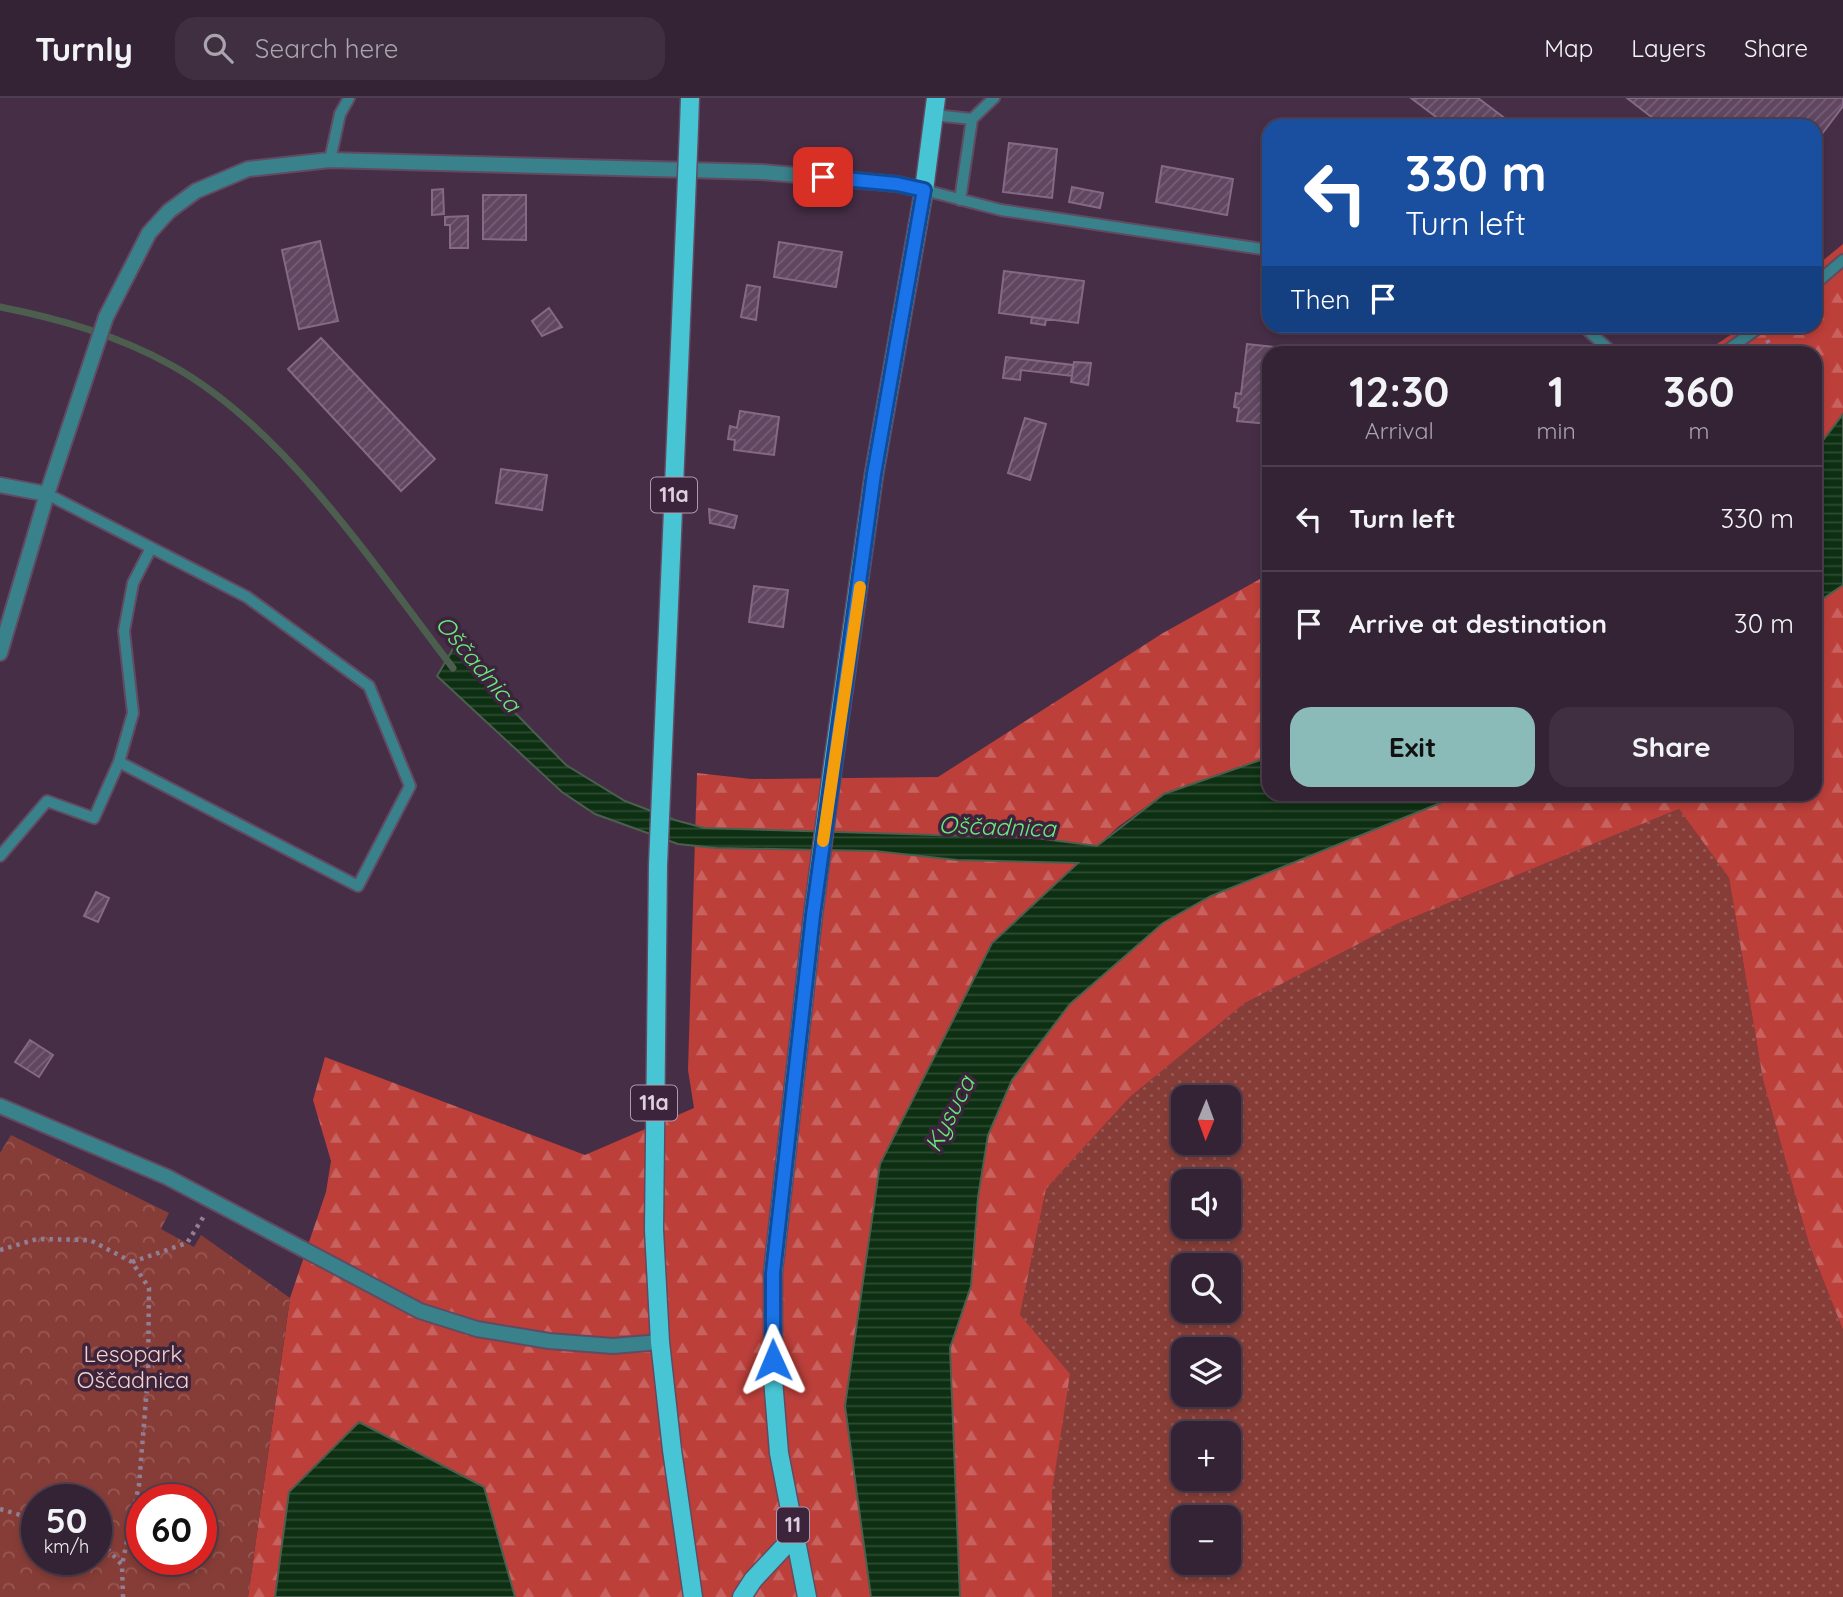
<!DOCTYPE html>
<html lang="en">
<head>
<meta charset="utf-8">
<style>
  :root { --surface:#342235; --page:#3f2f41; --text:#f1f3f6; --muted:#a9a4ad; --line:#4e3f50; --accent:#8bbbb9 }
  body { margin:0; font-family:Quicksand,sans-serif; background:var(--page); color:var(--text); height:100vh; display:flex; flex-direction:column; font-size:26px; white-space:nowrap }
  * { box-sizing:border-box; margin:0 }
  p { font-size:23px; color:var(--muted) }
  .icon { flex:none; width:38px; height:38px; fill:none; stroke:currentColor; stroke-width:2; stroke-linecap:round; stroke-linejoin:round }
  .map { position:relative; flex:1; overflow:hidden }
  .side { position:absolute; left:1262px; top:248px; width:560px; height:455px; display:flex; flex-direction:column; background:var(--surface); border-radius:21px; box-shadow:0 4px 10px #0003,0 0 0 2px var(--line) }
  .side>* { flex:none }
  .banner { position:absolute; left:1262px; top:21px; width:560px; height:214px; border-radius:21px; box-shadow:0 4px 10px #0003,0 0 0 2px var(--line); background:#1a4fa0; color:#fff; overflow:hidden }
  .needle { width:46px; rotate:181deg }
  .buttons { position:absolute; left:1171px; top:987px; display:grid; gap:14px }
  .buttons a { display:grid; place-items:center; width:70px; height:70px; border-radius:14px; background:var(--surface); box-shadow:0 4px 10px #0003,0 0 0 2px var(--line); font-size:35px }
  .speed { position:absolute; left:21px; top:1386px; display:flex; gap:14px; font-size:35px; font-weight:700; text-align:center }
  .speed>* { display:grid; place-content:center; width:91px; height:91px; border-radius:50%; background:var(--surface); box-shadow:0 4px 10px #0003,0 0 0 2px var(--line); line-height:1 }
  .speed small { font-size:18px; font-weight:400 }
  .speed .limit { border:10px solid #d22; background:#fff; color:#111 }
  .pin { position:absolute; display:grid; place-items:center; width:60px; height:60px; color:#fff; margin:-30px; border-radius:14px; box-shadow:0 4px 10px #0006 }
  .me { position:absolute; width:77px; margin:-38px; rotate:359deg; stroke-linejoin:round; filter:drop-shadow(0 0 5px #0008) }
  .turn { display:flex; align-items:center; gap:24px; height:147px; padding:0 28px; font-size:32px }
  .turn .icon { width:91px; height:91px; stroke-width:2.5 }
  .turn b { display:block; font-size:49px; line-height:60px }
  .then { display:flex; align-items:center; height:66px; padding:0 28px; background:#0003; gap:14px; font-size:26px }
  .eta { display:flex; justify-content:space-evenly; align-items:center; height:119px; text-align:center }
  .eta b { font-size:42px; font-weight:800; line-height:49px }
  .button { display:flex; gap:14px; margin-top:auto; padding:14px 28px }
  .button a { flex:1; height:80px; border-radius:21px; background:var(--accent); color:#111; font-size:28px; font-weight:800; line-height:80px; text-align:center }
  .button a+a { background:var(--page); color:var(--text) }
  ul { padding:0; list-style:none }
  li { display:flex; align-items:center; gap:21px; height:105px; padding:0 28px; border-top:2px solid var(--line) }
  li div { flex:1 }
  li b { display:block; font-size:26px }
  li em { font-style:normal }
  header { display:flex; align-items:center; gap:42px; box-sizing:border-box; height:98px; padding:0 35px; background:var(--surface); border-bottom:2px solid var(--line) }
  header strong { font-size:33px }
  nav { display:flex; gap:38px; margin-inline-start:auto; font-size:24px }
  .search { width:490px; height:63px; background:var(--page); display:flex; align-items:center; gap:18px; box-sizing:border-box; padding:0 24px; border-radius:21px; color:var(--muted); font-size:26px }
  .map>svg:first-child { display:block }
  .grass { fill:url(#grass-dots); fill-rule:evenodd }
  .forest { fill:url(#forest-firs) }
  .park { fill:url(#park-crowns); fill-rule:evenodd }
  .water { fill:url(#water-rules); stroke:#4c5f4f; stroke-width:2 }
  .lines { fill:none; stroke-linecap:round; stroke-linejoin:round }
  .stream { stroke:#4c5f4f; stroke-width:7 }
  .building { fill:url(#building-hatch); stroke:#856985; stroke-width:2 }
  .service-casing { stroke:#614b62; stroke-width:14 }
  .minor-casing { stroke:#614b62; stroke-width:18 }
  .tertiary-casing { stroke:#614b62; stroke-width:18 }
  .primary-casing { stroke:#614b62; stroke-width:21 }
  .path { stroke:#927e92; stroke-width:4.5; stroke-dasharray:3.5 5; stroke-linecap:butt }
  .service { stroke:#39818b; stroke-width:10 }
  .minor { stroke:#39818b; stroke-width:14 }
  .tertiary { stroke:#39818b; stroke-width:14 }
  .primary { stroke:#48c5d4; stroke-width:18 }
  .primary-bridge-casing { stroke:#614b62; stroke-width:21; stroke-linecap:butt }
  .primary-bridge { stroke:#48c5d4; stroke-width:18 }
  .route-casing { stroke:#114b97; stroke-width:18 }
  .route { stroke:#1a73e8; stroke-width:12 }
  .slow { stroke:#f59e0b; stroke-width:12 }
  .labels { text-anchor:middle; stroke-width:7; stroke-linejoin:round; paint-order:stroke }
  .shield { fill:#3c243c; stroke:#ad9bad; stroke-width:2 }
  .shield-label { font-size:21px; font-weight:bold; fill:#decede }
  .park-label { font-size:23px; fill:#f3d1cd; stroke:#3c243c }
  .water-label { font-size:24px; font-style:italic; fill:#67ea7a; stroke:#3c243c }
</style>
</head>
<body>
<header>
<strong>Turnly</strong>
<div class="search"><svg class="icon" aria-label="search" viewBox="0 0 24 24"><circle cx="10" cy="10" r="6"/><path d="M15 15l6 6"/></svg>Search here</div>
<nav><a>Map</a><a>Layers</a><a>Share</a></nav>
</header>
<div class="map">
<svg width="1843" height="1499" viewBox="0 0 1843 1499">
  <defs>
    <pattern id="grass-dots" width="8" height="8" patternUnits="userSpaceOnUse" patternTransform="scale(1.75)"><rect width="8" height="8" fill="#873d37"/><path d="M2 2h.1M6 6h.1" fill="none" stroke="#985854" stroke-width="1.8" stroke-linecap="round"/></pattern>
    <pattern id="forest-firs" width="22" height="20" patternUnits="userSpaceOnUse" patternTransform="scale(1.75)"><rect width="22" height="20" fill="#bc3f3a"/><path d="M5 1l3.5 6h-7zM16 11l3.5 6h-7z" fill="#c7625f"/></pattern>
    <pattern id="park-crowns" width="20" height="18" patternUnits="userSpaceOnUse" patternTransform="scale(1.75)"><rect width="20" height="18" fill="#873d37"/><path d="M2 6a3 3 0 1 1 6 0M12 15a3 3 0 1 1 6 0" fill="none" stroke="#985854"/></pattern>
    <pattern id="water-rules" width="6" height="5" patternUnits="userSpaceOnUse" patternTransform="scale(1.75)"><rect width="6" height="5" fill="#0d2f12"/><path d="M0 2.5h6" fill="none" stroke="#304c34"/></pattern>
    <pattern id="building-hatch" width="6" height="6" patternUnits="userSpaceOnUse" patternTransform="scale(1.75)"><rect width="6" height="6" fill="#604660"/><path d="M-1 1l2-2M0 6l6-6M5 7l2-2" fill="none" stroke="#766076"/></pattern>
  </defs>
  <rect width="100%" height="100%" fill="#462e47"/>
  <path class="grass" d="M1679 711 1729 780 1763 982 1809 1146 1843 1232V1499H1052V1393L1020 1217 1046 1091 1130 999 1245 905 1397 826ZM1183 999H1228V1045H1183ZM1183 1083H1228V1129H1183ZM1183 1167H1228V1213H1183ZM1183 1251H1228V1297H1183ZM1183 1335H1228V1381H1183ZM1183 1419H1228V1465H1183Z"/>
  <path class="forest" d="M1843 146V316L1815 353V256H1702L1744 228H1815V169Z
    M1269 476V659L1164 696 1119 728 992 845 845 1308 871 1499H248L290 1200 326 1094 331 1063 313 1002 325 959 585 1057 694 1010 688 972 697 675 751 681 938 679 1163 535Z
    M1843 487V1232L1809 1146 1763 982 1729 780 1679 711 1397 826 1245 905 1130 999 1046 1091 1020 1217 1070 1276 1052 1393V1499H960L950 1250 971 1188 978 1099 988 1037 1012 982 1070 906 1163 825 1211 798 1460 697 1815 696V506Z"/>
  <path class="park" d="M11 1037 169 1115 161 1131 194 1149 201 1137 290 1200 248 1499H0V1055ZM37 1402H96V1461H37ZM142 1402H201V1461H142Z"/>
  <path class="water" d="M1843 316V487L1815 506V353Z
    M453 551 566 667 625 703 675 722 704 730 1036 740 1097 748 1164 696 1269 659V696L1460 697 1211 798 1163 825 1070 906 1012 982 988 1037 978 1099 971 1188 950 1250 960 1499H871L845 1308 880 1066 992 845 1078 765 957 762 875 753 716 750 678 746 595 716 562 694 437 578Z
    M359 1324 484 1389 515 1499H275L289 1394Z"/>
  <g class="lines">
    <path class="stream" d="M0 209C60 221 117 237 171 267 285 330 374 468 453 570"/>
  </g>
  <path class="building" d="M1411 0H1478L1515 28H1448Z
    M1627 0H1843V8L1815 45V28H1726L1722 25 1720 28H1663Z
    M1009 45 1057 51 1052 100 1003 94Z
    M1162 68 1233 81 1227 117 1156 104Z
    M1072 89 1103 95 1100 110 1069 104Z
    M443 91 444 116 432 117V92Z
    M483 97H526V142L483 141Z
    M468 118V150H450V127H445V119Z
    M320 143 338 223 299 231 282 152Z
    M779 144 842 154 836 189 774 179Z
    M1004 173 1084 183 1078 225 999 215Z
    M747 187 760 189 756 222 741 219Z
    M549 210 562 229 542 238 532 223Z
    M1032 219 1046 221 1045 227 1031 225Z
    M321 240 435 361 401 393 288 271Z
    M1247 246 1300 252 1299 256H1269V326L1237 323 1239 310 1234 309 1236 295 1241 296Z
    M1006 259 1073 267 1072 278 1021 272 1020 282 1003 280Z
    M1074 264 1091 265 1088 287 1071 284Z
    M740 313 779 319 774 357 734 352 735 342 728 341 730 328 737 330Z
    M1025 320 1046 326 1030 382 1008 375Z
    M501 371 547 377 542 412 496 405Z
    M709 411 737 418 734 430 710 425Z
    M754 488 788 492 783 529 749 524Z
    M96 794 109 800 98 824 84 818Z
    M30 942 53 957 39 979 15 964Z"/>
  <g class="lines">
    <g class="service-casing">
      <path id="service" d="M934 17 972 21 994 0
        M330 62 340 16 349 0
        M924 92 1001 112 1269 152
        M960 102 972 21
        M1815 186 1843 162
        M1583 228 1614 256
        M1722 256 1761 228
        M47 396 247 499 369 588 410 688 358 788 119 664 133 615 124 533 133 485 151 450
        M0 758 47 703 94 720 119 664"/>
    </g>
    <g class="minor-casing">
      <path id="minor" d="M0 387 47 396
        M0 555 47 396 106 219 149 135 169 113 196 93 248 71 330 62 761 74 897 86 924 92"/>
    </g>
    <g class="tertiary-casing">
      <path id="tertiary" d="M0 1008 167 1079 420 1213 477 1231 549 1243 613 1248 660 1244"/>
    </g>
    <g class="primary-casing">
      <path id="primary" d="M689 29 690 0
        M685 128 658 767 654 1132 660 1244 672 1352 693 1499
        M742 1499 753 1482 795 1437
        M807 1499 779 1355 773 1281V1175L813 817 834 659 874 376 924 92 936 0"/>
    </g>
    <path class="path" d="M1767 242 1775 256
      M1815 330 1817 335
      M0 1152 37 1141 90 1142 132 1164 149 1190 148 1277 139 1387 122 1467
      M132 1164 187 1145 204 1118
      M0 1411 37 1422
      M96 1438 122 1467 123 1499"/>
    <use href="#service" class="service"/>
    <use href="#minor" class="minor"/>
    <use href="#tertiary" class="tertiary"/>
    <use href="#primary" class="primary"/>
    <g class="primary-bridge-casing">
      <path id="primary-bridge" d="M685 128 689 29"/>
    </g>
    <use href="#primary-bridge" class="primary-bridge"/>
  </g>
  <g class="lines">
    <g class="route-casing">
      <path id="route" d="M773 1262V1175L813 817 874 376 924 92 897 86 823 79"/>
    </g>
    <use href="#route" class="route"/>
    <path class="slow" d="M823 743 860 489"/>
  </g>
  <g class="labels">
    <g class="shield">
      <rect x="651" y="379.5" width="46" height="35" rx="5"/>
      <rect x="631" y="987.5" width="46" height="35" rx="5"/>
      <rect x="777" y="1409.5" width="32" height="35" rx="5"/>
    </g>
    <g class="shield-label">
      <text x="674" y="404">11a</text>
      <text x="654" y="1012">11a</text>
      <text x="793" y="1434">11</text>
    </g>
    <g class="park-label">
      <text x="133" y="1264">Lesopark<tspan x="133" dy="26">Oščadnica</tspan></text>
    </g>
    <g class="water-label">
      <text transform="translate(478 566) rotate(50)" y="8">Oščadnica</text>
      <text transform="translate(997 729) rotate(2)" y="8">Oščadnica</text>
      <text transform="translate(950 1016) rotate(-63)" y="8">Kysuca</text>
    </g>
  </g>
</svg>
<div class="buttons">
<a><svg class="needle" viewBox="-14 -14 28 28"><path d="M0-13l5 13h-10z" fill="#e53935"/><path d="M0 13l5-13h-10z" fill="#a9a4ad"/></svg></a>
<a><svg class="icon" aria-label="sound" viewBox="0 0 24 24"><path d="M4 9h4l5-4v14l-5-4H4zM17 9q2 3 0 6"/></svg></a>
<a><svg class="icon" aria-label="search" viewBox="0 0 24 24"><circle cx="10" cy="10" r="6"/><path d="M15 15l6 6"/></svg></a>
<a><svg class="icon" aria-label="layers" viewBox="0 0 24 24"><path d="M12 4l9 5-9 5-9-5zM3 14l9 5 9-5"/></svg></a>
<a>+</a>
<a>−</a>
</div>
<div class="speed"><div>50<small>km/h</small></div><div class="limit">60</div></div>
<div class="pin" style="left:823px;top:79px;background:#d93025"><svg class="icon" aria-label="arrive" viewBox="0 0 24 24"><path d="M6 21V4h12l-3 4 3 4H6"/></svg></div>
<svg class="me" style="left:773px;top:1262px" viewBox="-20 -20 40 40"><path d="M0-17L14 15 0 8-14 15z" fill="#1a73e8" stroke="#fff" stroke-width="4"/></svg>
<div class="banner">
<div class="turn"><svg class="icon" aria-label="left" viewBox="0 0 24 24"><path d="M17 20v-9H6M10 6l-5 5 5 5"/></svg><div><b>330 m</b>Turn left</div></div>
<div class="then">Then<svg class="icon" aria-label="arrive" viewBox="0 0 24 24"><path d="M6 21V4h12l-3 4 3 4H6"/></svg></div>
</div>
<section class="side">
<div class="eta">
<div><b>12:30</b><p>Arrival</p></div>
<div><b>1</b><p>min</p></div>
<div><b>360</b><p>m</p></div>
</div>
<ul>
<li><svg class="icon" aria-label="left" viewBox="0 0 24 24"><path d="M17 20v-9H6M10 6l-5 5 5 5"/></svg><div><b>Turn left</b></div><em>330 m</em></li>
<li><svg class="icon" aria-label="arrive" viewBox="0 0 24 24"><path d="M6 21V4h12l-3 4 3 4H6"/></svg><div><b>Arrive at destination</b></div><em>30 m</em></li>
</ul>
<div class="button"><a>Exit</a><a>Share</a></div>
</section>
</div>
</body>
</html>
